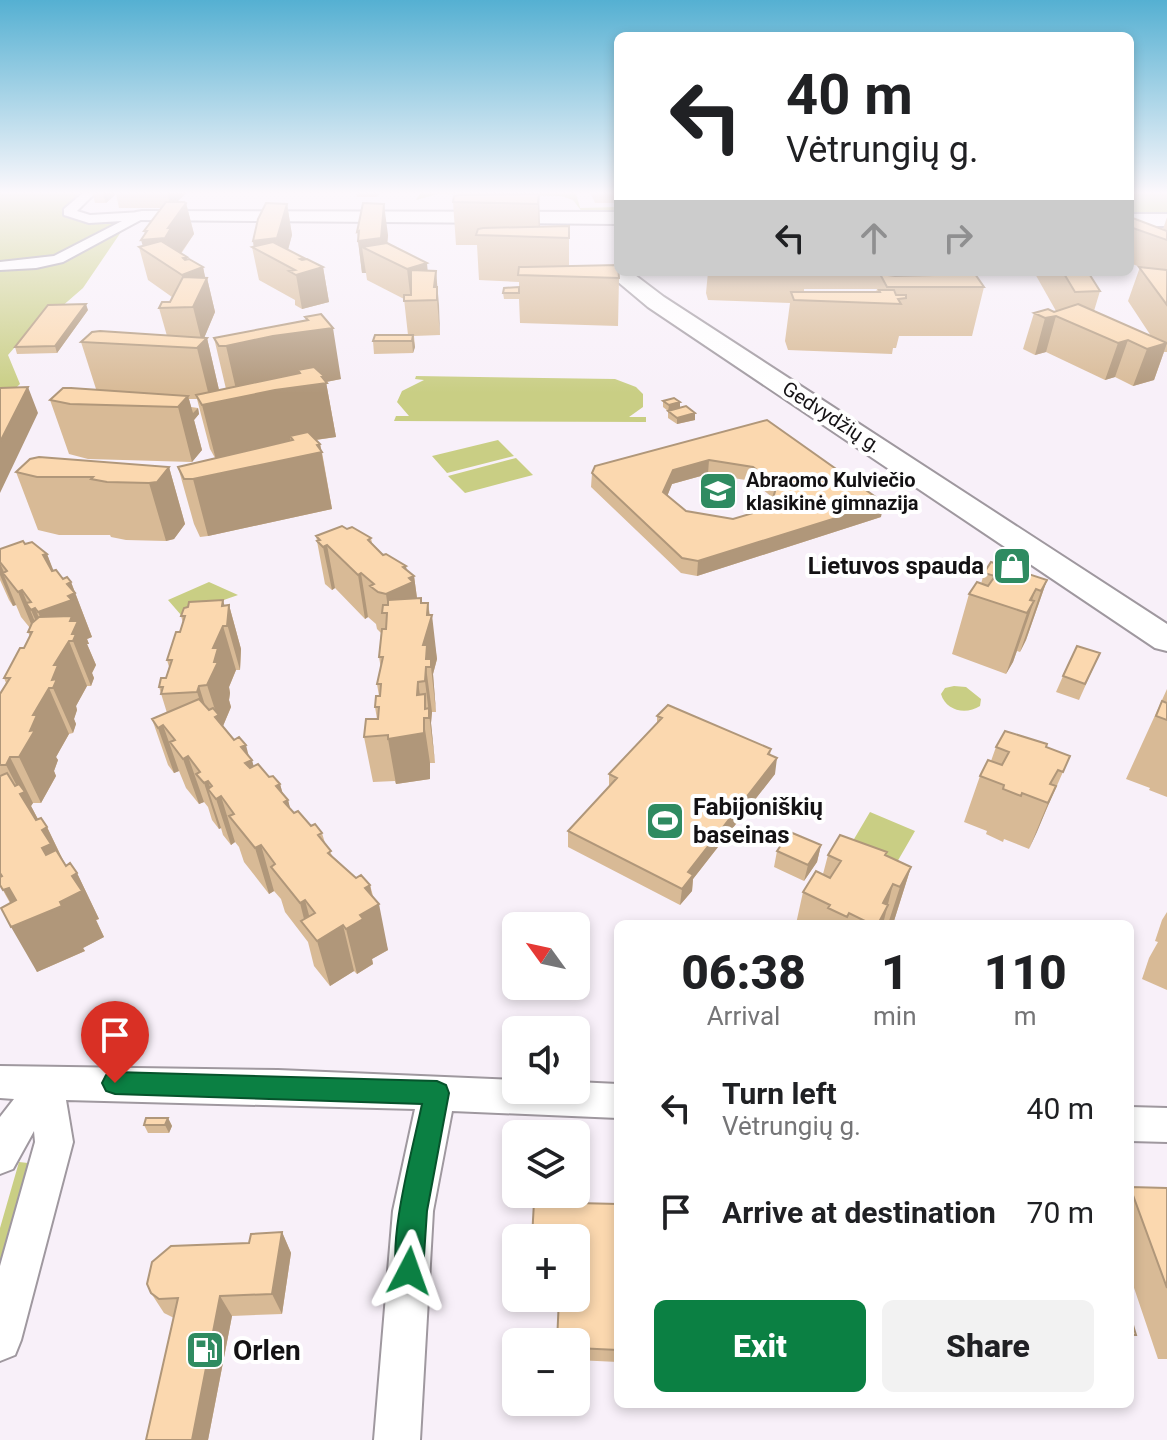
<!DOCTYPE html>
<html lang="en">
<head>
<meta charset="utf-8">
<style>
  :root { --surface:#fff; --page:#f2f2f2; --text:#202124; --muted:#757577; --accent:#0b8043 }
  body { margin:0; font-family:Roboto,sans-serif; background:var(--page); color:var(--text); height:100vh; display:flex; flex-direction:column; font-size:30px; white-space:nowrap }
  * { box-sizing:border-box; margin:0 }
  p { font-size:26px; color:var(--muted) }
  .icon { flex:none; width:44px; height:44px; fill:none; stroke:currentColor; stroke-width:2; stroke-linecap:round; stroke-linejoin:round }
  .map { position:relative; flex:1; overflow:hidden }
  .details { position:absolute; left:614px; top:920px; width:520px; height:488px; display:flex; flex-direction:column; background:var(--surface); border-radius:12px; box-shadow:0 4px 12px #0003 }
  .details>* { flex:none }
  .guide { position:absolute; left:614px; top:32px; width:520px; height:244px; border-radius:12px; box-shadow:0 4px 12px #0003; background:#fff; color:var(--text); overflow:hidden }
  .needle { width:52px; rotate:303deg }
  .fabs { position:absolute; left:502px; top:912px; display:grid; gap:16px }
  .fabs a { display:grid; place-items:center; width:88px; height:88px; border-radius:12px; background:var(--surface); box-shadow:0 4px 12px #0003; font-size:40px }
  .pin { position:absolute; display:grid; place-items:center; width:68px; height:68px; color:#fff; margin:-82px -34px; border-radius:50% 50% 50% 0; rotate:-45deg; box-shadow:0 0 8px #0007 }
  .pin .icon { rotate:45deg }
  .me { position:absolute; width:88px; margin:-44px; rotate:4deg; stroke-linejoin:round; filter:drop-shadow(0 0 6px #0008) }
  .turn { display:flex; align-items:center; gap:28px; height:168px; padding:0 40px; font-size:36px }
  .turn .icon { width:104px; height:104px; stroke-width:2.5 }
  .turn b { display:block; font-size:56px; line-height:68px }
  .lanes { display:flex; align-items:center; height:76px; padding:0 40px; background:#0003; justify-content:center; gap:40px; direction:ltr }
  .lanes .off { opacity:.35 }
  .eta { display:flex; justify-content:space-evenly; align-items:center; height:136px; text-align:center }
  .eta b { font-size:48px; font-weight:800; line-height:56px }
  .cta { display:flex; gap:16px; margin-top:auto; padding:16px 40px }
  .cta a { flex:1; height:92px; border-radius:12px; background:var(--accent); color:#fff; font-size:32px; font-weight:800; line-height:92px; text-align:center }
  .cta a+a { background:var(--page); color:var(--text) }
  ul { padding:0; list-style:none }
  li { display:flex; align-items:center; gap:24px; height:104px; padding:0 40px }
  li div { flex:1 }
  li b { display:block; font-size:30px }
  li em { font-style:normal }
  .map>svg:first-child { display:block }
  .green { fill:#c9ce84 }
  .lines { fill:none; stroke-linecap:round; stroke-linejoin:round }
  .street-casing { stroke:#9f989f; stroke-width:4 }
  .secondary-casing { stroke:#9f989f; stroke-width:4 }
  .street { fill:#fff; fill-rule:evenodd }
  .secondary { fill:#fff; fill-rule:evenodd }
  .wall { fill:#d8ba96; fill-rule:evenodd }
  .shaded-wall { fill:#b0977a }
  .building { fill:#fbd8af; stroke:#b0977a; stroke-width:2; fill-rule:evenodd }
  .route { fill:#0b8043; stroke:#07532c; stroke-width:2 }
  .labels { text-anchor:middle; stroke-width:8; stroke-linejoin:round; paint-order:stroke }
  .far-street-label { font-size:20px; fill:#141214; stroke:#fff }
  .far-poi-label { font-size:20px; font-weight:bold; fill:#141214; stroke:#fff; text-anchor:start }
  .poi-label { font-size:24px; font-weight:bold; fill:#141214; stroke:#fff; text-anchor:end }
  .near-poi-label { font-size:28px; font-weight:bold; fill:#141214; stroke:#fff; text-anchor:start }
</style>
</head>
<body>
<div class="map">
<svg width="1167" height="1440" viewBox="0 0 1167 1440">
  <rect width="100%" height="100%" fill="#f8f0f9"/>
  <path class="green" d="M0 192H85L66 208V215L90 222 127 220 57 257 0 263Z
    M421 192 576 193 580 208 618 207V215L583 213 573 200 561 196 438 194 416 200Z
    M1130 192H1167V218L1130 217Z
    M121 232 83 288 60 308H49L8 355 20 384 0 403V269L58 264Z
    M416 376 615 379 636 387 643 394V407L629 417H646V422L394 421 396 416H409L397 402 402 391 424 380 415 379Z
    M498 440 514 456 447 473 432 456Z
    M516 458 533 475 465 493 448 476Z
    M209 582 238 595 181 615 168 600Z
    M954 686 966 687 981 699 980 706C966 715 946 711 941 694L945 688Z
    M870 812 915 831 889 876 844 856Z
    M19 1162 28 1163 0 1263V1228Z"/>
  <g class="lines">
    <g class="street-casing">
      <path id="street" d="M84 192H96L77 211 90 215 142 212 148 216 63 262 36 268 0 270V262L54 256 122 221 89 223 64 215V209Z
        M0 1066 278 1070 516 1080V1090H576V1082L618 1084V1118L452 1111 433 1211 420 1440H374L393 1211 415 1109 66 1100 73 1142 21 1340 15 1355 0 1361V1266L35 1142 34 1131 13 1169 0 1174V1117L14 1099 0 1098Z
        M1130 1107 1167 1108V1142L1130 1141Z"/>
    </g>
    <g class="secondary-casing">
      <path id="secondary" d="M142 211 618 212V224L136 220 133 216 136 212Z
        M1130 214H1167V226H1130Z
        M618 266V272H631L664 297 1167 624V651L1155 648 648 307 611 276 608 272 611 268Z"/>
    </g>
    <use href="#street" class="street"/>
    <use href="#secondary" class="secondary"/>
  </g>
  <path class="wall" d="M92 192H187L177 202 186 203 194 234 181 254 187 259 203 267 205 278H207L215 312 204 338H207L219 390 226 389 214 338 306 320 305 317 341 379 326 382 336 437 316 440 320 444 322 452 332 509 208 536 200 537 194 524 178 467 215 458 210 449 197 399H189L191 407 198 408 199 414 194 420 202 450 192 462 88 459 69 454 50 400 96 389 81 342 167 336 159 308 170 302 172 297 148 280 139 247 143 246 145 234 144 231 161 208H119L116 194 106 203H95Z
    M356 192H380L377 197H357Z
    M590 192H618V203H595Z
    M539 194 540 227 569 226V266L619 278 618 326 520 323 519 299H504L503 293 519 287V282L479 280 477 245H456L453 202Z
    M287 204 292 235 288 250 304 259 323 267 329 302 302 309 295 305V300L259 280 252 247H254L253 241Z
    M1130 217 1163 229 1167 217V352H1164L1154 380 1133 386 1115 377 1105 380 1046 352 1035 355 1023 349 1034 313 1056 311 1034 272H1088L1100 291 1094 311 1151 336 1128 301 1140 267 1130 263Z
    M357 232 388 235 387 243 428 271H436L440 335 414 336 415 347 413 353 374 354 373 341 408 335 404 299 367 280 366 273H362Z
    M708 272H881V274L984 287 972 336H899L896 348H893L892 354 788 350 785 341 790 303 708 300 706 293ZM804 289H877L876 292H804Z
    M88 310 57 353 17 354 15 347Z
    M663 401 695 413V420L677 424 668 418V411L663 407Z
    M767 420 881 517 697 576 681 573 591 487 592 473ZM708 474 752 481 773 498 770 508 733 519 686 511 667 496 672 484Z
    M169 467 185 524 174 539 166 541 126 540 111 537 110 535H59L38 530 16 472Z
    M347 529 371 538 372 543 383 555 414 576 417 598H421L422 603H428L437 659 433 674 436 712H432L431 723 435 763H430V779L396 784 395 781 373 782 364 737 377 719 375 707 379 696 377 684 381 669 379 657 381 633 377 629 376 624 368 617 365 619 335 588 332 590 325 584 316 536Z
    M25 544 47 554 53 571 63 579 71 582 92 637 87 639 89 644H87L96 665 92 673 94 678 91 686H87L76 706 77 710 74 719 76 724 73 733 69 734 56 757 58 760 54 771 56 776 41 803H33L31 806 38 819 47 827 66 866 77 873 99 919 96 920 104 937 83 948 85 951 37 972 10 903 0 885V694L6 683 4 678 24 648 30 637 28 632 30 628 21 617 16 605 13 606 9 600 0 580V549Z
    M984 573 1047 580 1026 640 1020 652 1017 651 1013 662 1006 674 952 654 969 594 981 584Z
    M229 605 241 649 240 670H236L229 687 230 693 229 700 231 707 223 726 249 756 253 766 280 784 283 795 288 800 290 809 294 813 322 833 325 843 333 857 356 878 370 885 388 950 372 959 373 964 357 974 354 971 330 986 314 966 308 942 285 912 281 899 274 891 269 894 244 862 239 847 235 842 231 845 223 835 221 828 219 829 212 820 208 807 204 802 199 804 186 788 179 771 174 773 168 765 152 719 167 713 159 687 166 678 169 667 167 660 183 623 181 616Z
    M1100 653 1079 700 1056 692 1063 676Z
    M1167 689V797L1149 790 1150 788 1126 779Z
    M657 716 771 749 770 755 775 774 693 879 692 891 680 905 568 847V831L609 787V774L657 723Z
    M996 747H1046L1070 756 1029 849 1004 839 1003 842 986 834 987 831 964 822 980 776 991 761Z
    M821 845 817 862 804 881 774 867 777 851Z
    M828 855 885 856 911 867 893 924H796L803 892 823 874Z
    M1167 912V990L1142 979 1149 958 1158 942 1155 941 1162 920Z
    M168 1118 172 1126 169 1133H148L144 1125Z
    M1130 1187 1167 1188V1359H1158L1130 1276Z
    M618 1204V1362L576 1360V1342Z
    M282 1232 291 1253 282 1314 232 1316 208 1440H146L174 1318 164 1313 151 1293 249 1243Z"/>
  <path class="shaded-wall" d="M102 192H115L116 194 106 203Z
    M167 192H187L171 208Z
    M539 194 540 237H539L538 204Z
    M186 203 194 234 178 257 179 260 173 270V269L144 250 141 240 168 228Z
    M287 204 292 235 284 264 254 248 253 241Z
    M384 204 388 235 386 259 362 247 366 273H362L358 241Z
    M187 257 190 272 203 267 206 281 207 278 215 312 202 343 193 307H190L182 275 183 258Z
    M304 258 306 272 323 267 329 302 302 309 296 275 300 259Z
    M427 263 430 297 411 301 407 269Z
    M436 271 439 305 440 335 437 300 434 287Z
    M86 304 88 310 57 353 55 346Z
    M1056 316 1046 352 1035 355 1045 318Z
    M333 328 341 379 326 382 336 437 293 443 290 436 291 443 216 460 202 405 238 398 226 346 273 336Z
    M413 335 415 347 413 353 412 341Z
    M207 338 219 390 210 400 197 348Z
    M1128 340 1115 377 1105 380 1118 343Z
    M1167 343 1154 380 1133 386 1147 349Z
    M28 387 38 413 0 493V442Z
    M188 396 193 413 198 408 199 414 194 420 202 450 192 462 178 407Z
    M680 402V409L668 412 669 405Z
    M695 413V420L677 424V418Z
    M320 444 332 509 208 536 193 479Z
    M709 460 708 474 672 484 663 507V492L673 470Z
    M169 467 185 524 174 539 166 541 149 483Z
    M884 503 881 517 697 576 698 561Z
    M327 545 335 588 332 590 323 547Z
    M47 554 64 597 43 555Z
    M0 563 6 577 3 573 16 605 13 606 0 575Z
    M406 566 409 584V578L414 576 420 620 392 638 386 594 403 567Z
    M361 573 368 617 365 619 358 575Z
    M1047 580 1026 640 1020 652 1041 591Z
    M71 582 92 637 87 639 89 644H87L96 665 92 673 94 678 91 686 73 641H69L87 686 76 706 77 710 74 719 76 724 73 733 53 688 52 680 57 657 38 612 67 584Z
    M1036 589 1028 611 1034 601 1013 662 1006 674 1027 613 1030 600Z
    M22 590 40 634 36 636 18 592Z
    M421 598 426 635 428 603 430 622 432 615 437 659 433 674 436 712 431 667H426L432 712 431 723 435 763 425 681Z
    M223 600 228 618 229 605 241 649 240 670 222 606Z
    M35 608 53 652 50 654 31 610Z
    M223 626 236 670 229 687 230 693 229 700 231 707 223 726 215 717 217 716 207 685 213 648Z
    M418 682 430 763V779L396 784 388 739 417 695Z
    M199 686 213 731 212 737 197 692Z
    M49 688 69 734 56 757 58 760 54 771 56 776 41 803 19 757 30 731 33 715Z
    M163 725 179 771 174 773 158 728Z
    M246 745 250 761 252 760 265 806 259 809 241 747Z
    M188 756 204 802 199 804 183 759Z
    M10 757 33 803 31 806 43 829 47 827 69 873 65 894 42 848 21 794 6 765Z
    M777 758 775 774 693 879 692 891 680 905 682 889 688 872Z
    M208 781 213 795 208 789 221 828 219 829 204 783Z
    M280 784 285 802 288 800 300 846 276 786Z
    M1056 786 1037 832 1029 849 1048 803Z
    M221 796 235 842 231 845 216 799Z
    M261 845 274 891 269 894 255 848Z
    M821 845 817 862 804 881 808 865Z
    M911 867 893 924H888L900 887Z
    M0 872 60 902 72 876 77 873 99 919 96 920 104 937 83 948 85 951 37 972 11 927 22 923 0 884Z
    M893 884 883 924H877L883 903Z
    M370 885 374 907 379 904 388 950 372 959 373 964 357 974 346 929 360 915 365 888Z
    M305 900 315 938 306 927 300 903Z
    M343 925 354 971 330 986 317 941Z
    M168 1118 172 1126 169 1133 165 1125Z
    M282 1232 291 1253 282 1314 272 1294Z
    M220 1296 232 1316 208 1440H192Z"/>
  <path class="building" d="M539 194 538 204 453 202 454 196 459 195Z
    M166 202H184L186 203 168 228H171L165 238 141 240 147 231H144Z
    M266 203 287 204 277 238 253 241 258 219Z
    M363 203 384 204 381 238 358 241 359 231 357 232Z
    M1130 217 1167 231V240L1130 227Z
    M569 226V238L476 235 478 229 483 228Z
    M161 241 187 257 183 258 185 260 189 259 203 267 182 275 139 247Z
    M273 242 304 258 300 259 302 260 307 259 323 267 296 275 289 271 295 270 252 247Z
    M387 243 427 263 407 269 362 247Z
    M618 265 619 278 518 275 519 267H525Z
    M1139 267 1167 270V305Z
    M411 270 436 271 434 287H437V300L404 301V295H411Z
    M1063 272H1088L1100 291 1075 292Z
    M880 274 895 276 975 274 984 287H887Z
    M183 277 207 278 193 307 159 308 162 302H170Z
    M519 287V293H503L504 288Z
    M879 290H894L896 295H906V298L898 299 901 304 794 300 791 292H880Z
    M86 304 55 346 15 347 48 305Z
    M1078 304 1167 343 1147 349 1128 340 1118 343 1056 316 1045 318 1034 313 1048 309 1054 312Z
    M321 314 333 328 273 336 226 346H219L214 338 308 320 305 317Z
    M100 331 207 338 197 348 81 342 92 332Z
    M375 335H413L412 341H373Z
    M314 367 325 377H322L327 383 275 390 202 405 196 395 300 373 298 370Z
    M28 387 0 442V388Z
    M63 388H71L188 396 178 407 70 404 50 400Z
    M674 398 680 402 669 405 663 401Z
    M686 406 695 413 677 418 668 411Z
    M767 420 884 503 698 561 682 558 592 473 595 466ZM709 460 753 467 777 485 770 508 733 519 686 511 663 492 673 470Z
    M308 432 320 444 317 445 322 452 193 479H184L178 467 293 440 290 436Z
    M39 457 169 467 157 482 149 483 107 482 91 479 93 477H37L16 472 30 459Z
    M342 526 347 529 352 527 371 538 368 540 383 555 386 554 406 566 403 567 414 576 409 578 413 582 386 594 378 592 370 586 374 584 361 573 358 575 327 545 323 547 317 541 320 540 316 536Z
    M23 541 25 544 32 542 47 554 43 555 52 571 56 570 63 579 67 577 71 582 67 584 75 593 68 596 72 600 38 612 35 608 31 610 26 603 31 602 22 590 18 592 3 573 7 571 0 562V549Z
    M991 562 1047 580 1041 591 1036 589 1030 600 1034 601 1027 613 969 594 977 582 988 586 995 576 984 573Z
    M421 598V603H428L427 615H432L423 645H427L426 659H431V667H426L425 681 418 682 417 695 425 694V709L429 708V718H424V733L388 739V735L364 737 366 719H378L379 707H375L376 696H380L381 684H377L383 657H379L382 629H386L387 613H382L383 605H388V600Z
    M223 600 222 606 229 605 227 626H223L213 648H218L214 662H218L207 685 199 686 197 692 161 694 163 687H159L161 678H166L172 660H167L176 632H180L185 616H181L184 608 188 607 189 602Z
    M72 616 70 621H78L72 634H76L73 641H69L54 665H58L52 680 57 679 53 688H49L33 715H37L30 731 35 730 19 757H10L6 765H0V694L10 678H4L20 648H24L32 632H28L32 623 39 617Z
    M1077 646 1100 653 1085 684 1063 676Z
    M199 699 209 710 213 708 219 715 215 717 234 740 239 737 246 745 241 747 252 760 245 763 250 768 258 764 269 777 273 776 280 784 276 786 288 800 284 802 294 813 298 811 311 826 315 824 322 833 318 835 331 851 328 853 356 878 361 875 370 885 365 888 379 904 360 915 363 919 346 929 343 925 317 941 301 921 315 913 305 900 300 903 271 867 275 864 261 845 255 848 229 816 234 814 221 796 216 799 208 789 212 786 208 781 204 783 196 774 200 772 188 756 183 759 170 742 175 740 163 725 158 728 152 719Z
    M1162 701 1167 703V720L1156 716Z
    M668 705 771 749 768 754 777 758 688 872 693 875 682 889 568 831 617 778 609 774 662 718 657 716Z
    M1005 731 1047 744 1046 747 1070 756 1063 772 1058 770 1050 784 1056 786 1048 803 1022 793 1021 796 1003 789 1004 785 980 776 988 760 1002 765 1009 752 996 747Z
    M7 773 15 786 19 784 25 792 20 794 36 820 41 818 47 827 42 830 51 844 42 848 46 855 56 850 66 866 70 863 77 873 72 876 82 891 60 902 62 906 11 927 1 908 16 900 9 888 3 890 0 885V877L2 876 0 873V776Z
    M790 832 821 845 808 865 777 851Z
    M840 835 887 852 885 855 911 867 900 887 893 884 883 903 888 905 878 924H871L849 913 847 917 828 908 830 905 803 892 816 871 830 878 841 861 828 855Z
    M146 1118H168L165 1125H144Z
    M1130 1187 1167 1188V1288Z
    M534 1202 618 1204V1350L576 1348V1342H557L559 1298H576V1238H532Z
    M282 1232 272 1294 220 1296 192 1440H146L178 1298 159 1299 151 1293 147 1284 152 1262 171 1246 249 1243 251 1234Z
    M1130 1315 1136 1335H1130Z"/>
  <linearGradient id="sky" x2="0" y2="1"><stop stop-color="#55b0d2"/><stop offset="0.49" stop-color="#fcf8fc"/><stop offset="1" stop-color="#fcf8fc" stop-opacity="0"/></linearGradient>
  <rect width="1167" height="393" fill="url(#sky)"/>
  <path class="route" d="M115 1072 437 1081 446 1085 449 1093 427 1211 423 1271 419 1281 409 1285 399 1281C385 1247 414 1144 422 1104L115 1094 106 1091 102 1083 106 1075Z"/>
  <defs>
    <g id="school-square" transform="scale(2)"><rect x="-9" y="-9" width="18" height="18" rx="4" fill="#2f8b61" stroke="#fff"/><path d="M0-5L7-2L0 1L-7-2ZM-4 1L0 2.5L4 1V4Q0 6-4 4Z" fill="#fff"/></g>
    <g id="shop-square" transform="scale(2)"><rect x="-9" y="-9" width="18" height="18" rx="4" fill="#2f8b61" stroke="#fff"/><path d="M-5-2.5h2.3a2.7 3.5 0 0 1 5.4 0H5L5.5 6h-11ZM-1.5-2.5h3a1.5 2.3 0 0 0-3 0Z" fill="#fff"/></g>
    <g id="stadium-square" transform="scale(2)"><rect x="-9" y="-9" width="18" height="18" rx="4" fill="#2f8b61" stroke="#fff"/><path d="M0-5a6.5 5 0 1 0 0 10a6.5 5 0 1 0 0-10ZM-3.5-1.8h7v3.6h-7Z" fill="#fff"/></g>
    <g id="fuel-square" transform="scale(2)"><rect x="-9" y="-9" width="18" height="18" rx="4" fill="#2f8b61" stroke="#fff"/><path d="M-5.5-6h7V0h2V4h1.3V-2.5L3-4.5l.8-.8L6-3V5H2.5V1h-1V6h-7ZM-4.2-4.7v3.2H.2V-4.7Z" fill="#fff"/></g>
  </defs>
  <g fill-rule="evenodd">
    <use href="#school-square" x="718" y="491"/>
    <use href="#shop-square" x="1012" y="566"/>
    <use href="#stadium-square" x="665" y="821"/>
    <use href="#fuel-square" x="205" y="1350"/>
  </g>
  <g class="labels">
    <g class="far-street-label">
      <text transform="translate(832 417) rotate(33)" y="7">Gedvydžių g.</text>
    </g>
    <g class="far-poi-label">
      <text x="746" y="487">Abraomo Kulviečio<tspan x="746" dy="23">klasikinė gimnazija</tspan></text>
    </g>
    <g class="poi-label">
      <text x="984" y="574">Lietuvos spauda</text>
      <text x="693" y="815" text-anchor="start">Fabijoniškių<tspan x="693" dy="28">baseinas</tspan></text>
    </g>
    <g class="near-poi-label">
      <text x="233" y="1360">Orlen</text>
    </g>
  </g>
</svg>
<div class="fabs">
<a><svg class="needle" viewBox="-14 -14 28 28"><path d="M0-13l5 13h-10z" fill="#e53935"/><path d="M0 13l5-13h-10z" fill="#757577"/></svg></a>
<a><svg class="icon" aria-label="sound" viewBox="0 0 24 24"><path d="M4 9h4l5-4v14l-5-4H4zM17 9q2 3 0 6"/></svg></a>
<a><svg class="icon" aria-label="layers" viewBox="0 0 24 24"><path d="M12 4l9 5-9 5-9-5zM3 14l9 5 9-5"/></svg></a>
<a>+</a>
<a>−</a>
</div>
<div class="pin" style="left:115px;top:1083px;background:#d93025"><svg class="icon" aria-label="arrive" viewBox="0 0 24 24"><path d="M6 21V4h12l-3 4 3 4H6"/></svg></div>
<svg class="me" style="left:409px;top:1271px" viewBox="-20 -20 40 40"><path d="M0-17L14 15 0 8-14 15z" fill="#0b8043" stroke="#fff" stroke-width="4"/></svg>
<div class="guide">
<div class="turn"><svg class="icon" aria-label="left" viewBox="0 0 24 24"><path d="M17 20v-9H6M10 6l-5 5 5 5"/></svg><div><b>40 m</b>Vėtrungių g.</div></div>
<div class="lanes"><svg class="icon" aria-label="left" viewBox="0 0 24 24"><path d="M17 20v-9H6M10 6l-5 5 5 5"/></svg><svg class="icon off" aria-label="ahead" viewBox="0 0 24 24"><path d="M12 20V5M6 11l6-6 6 6"/></svg><svg class="icon off" aria-label="right" viewBox="0 0 24 24"><path d="M7 20v-9h11M14 6l5 5-5 5"/></svg></div>
</div>
<section class="details">
<div class="eta">
<div><b>06:38</b><p>Arrival</p></div>
<div><b>1</b><p>min</p></div>
<div><b>110</b><p>m</p></div>
</div>
<ul>
<li><svg class="icon" aria-label="left" viewBox="0 0 24 24"><path d="M17 20v-9H6M10 6l-5 5 5 5"/></svg><div><b>Turn left</b><p>Vėtrungių g.</p></div><em>40 m</em></li>
<li><svg class="icon" aria-label="arrive" viewBox="0 0 24 24"><path d="M6 21V4h12l-3 4 3 4H6"/></svg><div><b>Arrive at destination</b></div><em>70 m</em></li>
</ul>
<div class="cta"><a>Exit</a><a>Share</a></div>
</section>
</div>
</body>
</html>
